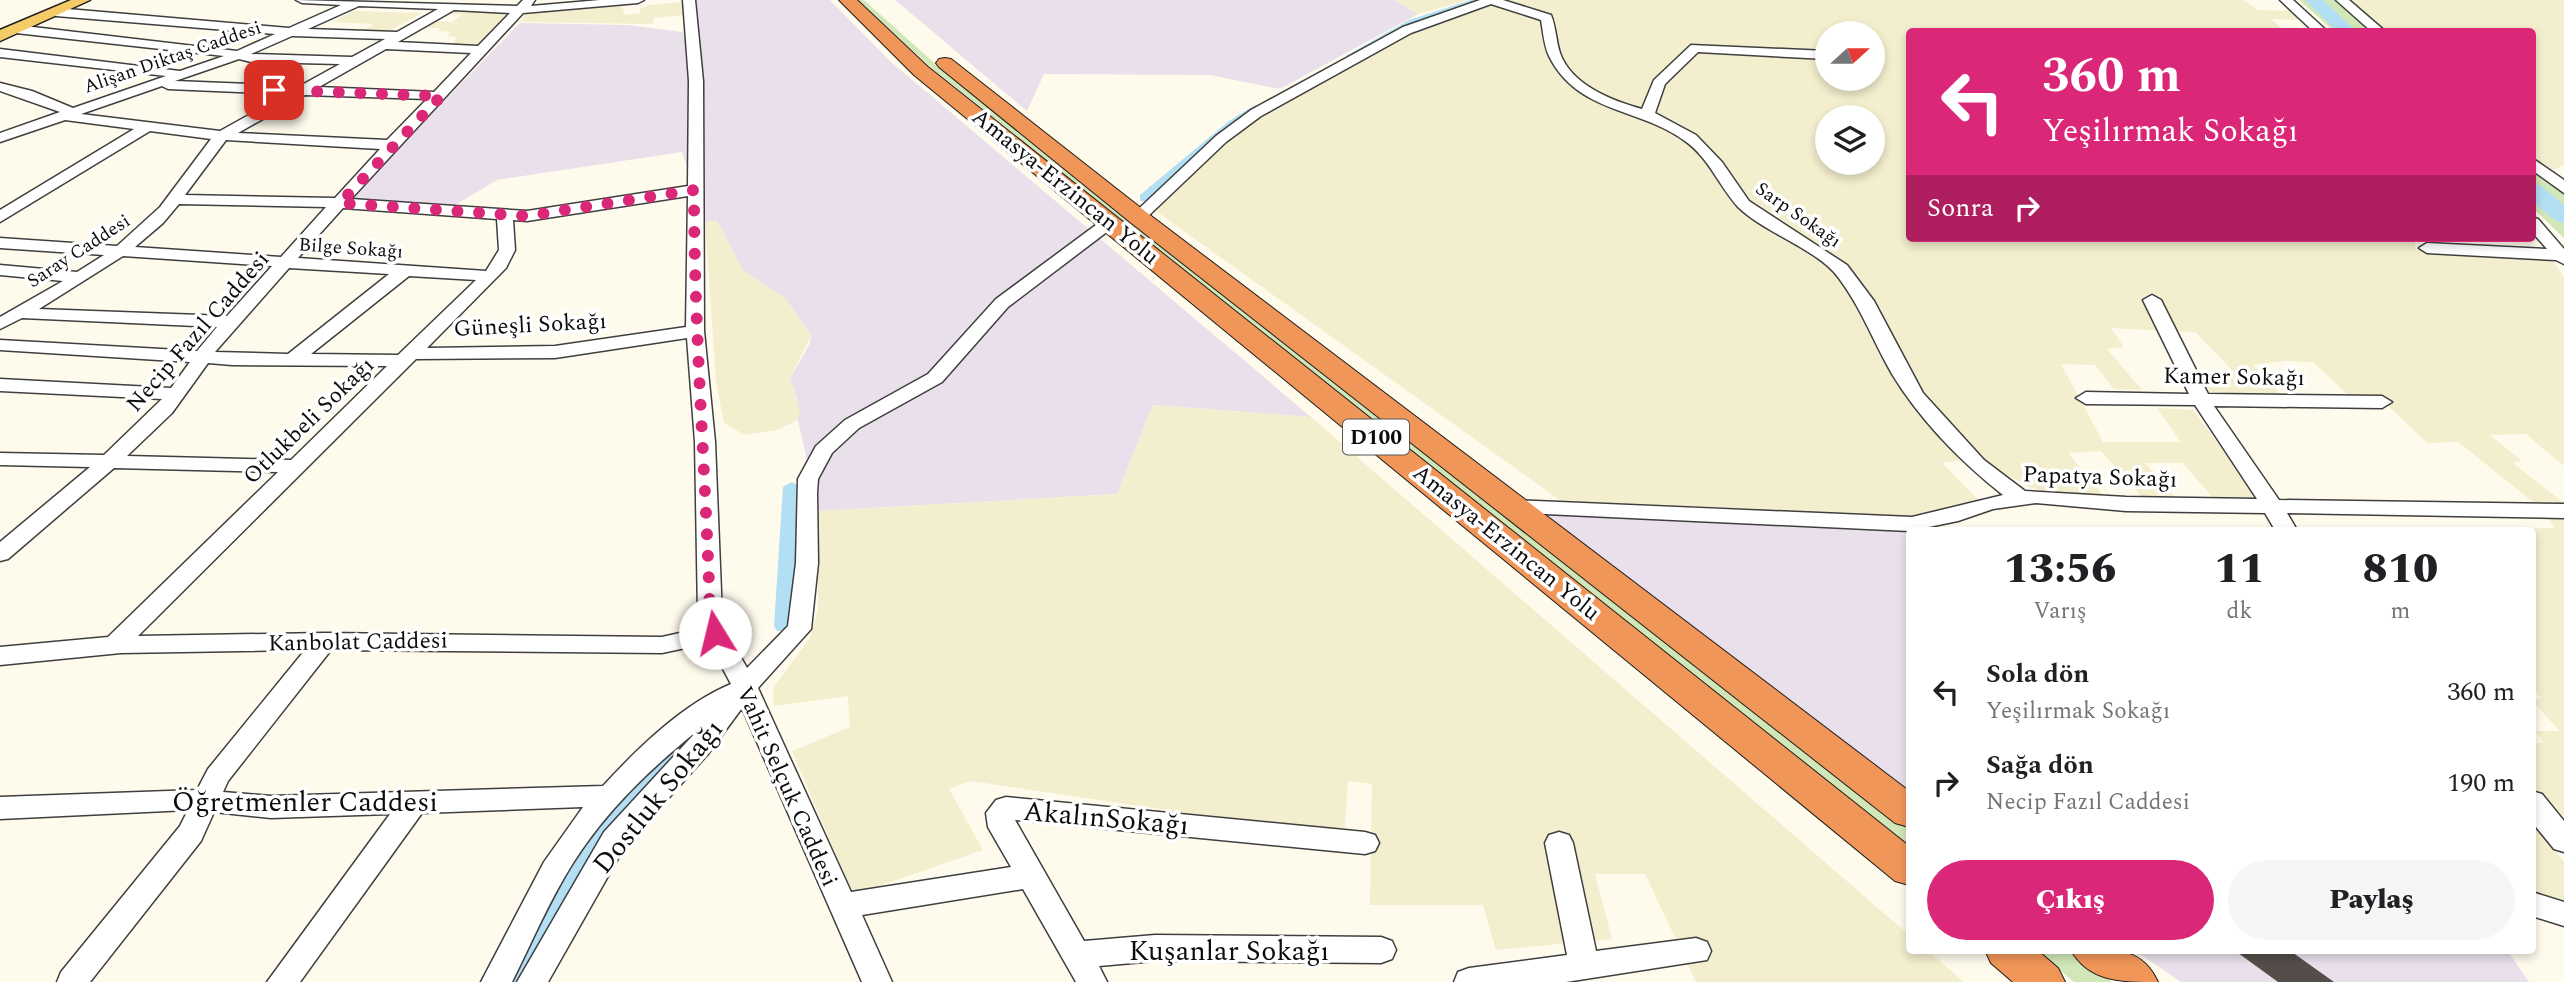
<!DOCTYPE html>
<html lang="tr">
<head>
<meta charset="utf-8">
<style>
  :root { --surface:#fff; --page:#f6f6f6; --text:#202124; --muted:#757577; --accent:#db2777 }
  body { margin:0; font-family:Spectral,serif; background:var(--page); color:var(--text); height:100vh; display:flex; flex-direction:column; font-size:26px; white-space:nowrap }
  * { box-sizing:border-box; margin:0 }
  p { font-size:23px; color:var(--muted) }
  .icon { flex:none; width:38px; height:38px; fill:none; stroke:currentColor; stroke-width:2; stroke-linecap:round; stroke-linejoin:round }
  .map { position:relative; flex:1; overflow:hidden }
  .details { position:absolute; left:1906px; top:527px; width:630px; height:427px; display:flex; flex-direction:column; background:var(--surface); border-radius:7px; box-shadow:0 4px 10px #0003 }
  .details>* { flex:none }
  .banner { position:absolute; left:1906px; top:28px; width:630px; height:214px; border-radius:7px; box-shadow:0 4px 10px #0003; background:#db2777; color:#fff; overflow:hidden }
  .needle { width:46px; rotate:69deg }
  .controls { position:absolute; left:1815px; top:21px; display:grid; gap:14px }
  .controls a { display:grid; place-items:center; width:70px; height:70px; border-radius:50%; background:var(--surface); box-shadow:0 4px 10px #0003; font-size:35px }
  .pin { position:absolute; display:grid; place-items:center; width:60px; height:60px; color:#fff; margin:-30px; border-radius:14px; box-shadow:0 4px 10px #0006 }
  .me { position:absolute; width:77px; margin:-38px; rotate:351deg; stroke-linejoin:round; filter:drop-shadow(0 0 5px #0008) }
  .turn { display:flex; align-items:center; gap:24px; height:147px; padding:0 21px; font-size:32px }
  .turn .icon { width:91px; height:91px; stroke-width:2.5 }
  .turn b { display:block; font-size:49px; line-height:60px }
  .then { display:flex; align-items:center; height:66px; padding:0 21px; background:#0003; gap:14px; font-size:26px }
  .eta { display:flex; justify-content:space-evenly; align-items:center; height:119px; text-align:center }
  .eta b { font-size:42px; font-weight:800; line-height:49px }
  .primary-button { display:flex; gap:14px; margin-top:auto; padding:14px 21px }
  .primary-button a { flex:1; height:80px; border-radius:42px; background:var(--accent); color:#fff; font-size:28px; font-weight:800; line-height:80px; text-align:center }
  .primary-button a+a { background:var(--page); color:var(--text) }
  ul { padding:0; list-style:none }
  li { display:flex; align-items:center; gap:21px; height:91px; padding:0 21px }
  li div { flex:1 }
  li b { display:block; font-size:26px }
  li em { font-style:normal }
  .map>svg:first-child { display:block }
  .industrial { fill:#e9e0eb }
  .farmland { fill:#f3eecd; fill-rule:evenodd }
  .green { fill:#d2e7b7 }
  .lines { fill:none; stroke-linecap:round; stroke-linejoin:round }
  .canal { fill:#b2dff4; fill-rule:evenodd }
  .river { fill:#b2dff4; fill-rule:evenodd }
  .building { fill:#544d49 }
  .minor-casing { stroke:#3f3f3f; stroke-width:3 }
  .major-casing { stroke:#1d1d1d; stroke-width:3 }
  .highway-casing { stroke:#1d1d1d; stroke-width:2 }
  .minor { fill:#fff; fill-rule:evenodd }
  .major { fill:#f4cb66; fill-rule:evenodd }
  .highway { fill:#f09658; fill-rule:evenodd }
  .route { stroke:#db2777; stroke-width:12; stroke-dasharray:0 21.6 }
  .labels { text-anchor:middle; stroke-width:7; stroke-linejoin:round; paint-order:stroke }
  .far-street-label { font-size:19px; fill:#0c0c0c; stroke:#fff }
  .shield { fill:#fff; stroke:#555; stroke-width:2 }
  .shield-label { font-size:21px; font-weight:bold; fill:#0c0c0c }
  .street-label { font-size:23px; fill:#0c0c0c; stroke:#fff }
  .near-street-label { font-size:28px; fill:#0c0c0c; stroke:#fff }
</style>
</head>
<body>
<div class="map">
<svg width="2564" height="982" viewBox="0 0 2564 982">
  <rect width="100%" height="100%" fill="#fefaec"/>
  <path class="industrial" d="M695 0H830L891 62 1311 417 1153 405 1117 494 818 511 798 420 797 399 790 379 810 343 811 335 785 298 743 271 717 221H705L682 152 497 180 450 208 347 201 520 23 628 25 697 34Z
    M895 0H1395L1418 14 1280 89 1210 75 1044 74 1027 111Z
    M1529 510 1756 525 1942 528 1909 530V800Z
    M2134 950H2507L2529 982H2181Z"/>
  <path class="farmland" d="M1395 0H1468L1418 14Z
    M1498 0H2243L2258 10 2290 11 2301 20 2271 19 2286 32H1909V238H2414L2416 250 2552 258 2564 278V466L2526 434 2490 435 2522 461 2513 463 2564 503 2537 505 2458 442 2427 443 2379 397 2348 395 2313 362 2283 361 2253 365 2281 395 2210 392 2198 372 2235 373 2195 332 2111 328 2124 347 2107 349 2142 390 2114 389 2095 365 2061 364 2103 442H2181L2157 408 2193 410 2258 498 2214 499 2183 463H2145L2177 499 2142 497 2101 451 2068 453 2105 497 2049 493 2029 487 1978 458 1942 463 1978 500 1930 517 1916 519 1564 503 1153 209 1254 119 1419 28ZM1827 33H1872V79H1827ZM1827 117H1872V163H1827Z
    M2334 0H2564V165L2541 175 2532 167V32L2372 31Z
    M683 2V15L654 18 653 24 520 22 527 12 621 3 625 15 640 13V9L649 5Z
    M455 10H463L513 12 478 47H449L458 37 446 36 451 32 438 31 441 28 420 27 432 21 452 22 462 15 447 13Z
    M354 11 422 13 387 32H362L373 24 333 22Z
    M705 221H717L743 271 785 298 811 335 790 379 800 410 798 420 777 430 744 435 724 423 716 381Z
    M1153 405 1311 417 1909 935V950H1927L1964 982H1696L1645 874H1595L1612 939 1496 950 1483 905H1370L1372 784 1348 781 1344 836 971 781 949 789 983 850 853 895 792 751 850 727 848 696 774 706 773 688 810 638 818 609V511L1117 494Z
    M2564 518V827L2532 789V743H2544L2535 731H2560L2532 701 2541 698 2532 687V530H2451L2555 528 2549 519Z
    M2532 825 2564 862V904L2532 894Z"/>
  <path class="green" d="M858 0H864L941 69 1909 830V847L934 70Z
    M2299 0H2334L2372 31H2334Z
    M2532 167 2564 193V238L2532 207Z
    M2036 950H2069L2112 982H2074Z"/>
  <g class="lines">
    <path class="canal" d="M1471 0H1486L1417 24 1355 58 1346 56 1409 20Z
      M1255 105 1265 107 1237 125 1150 201H1140V195L1229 121Z
      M792 482 801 487 794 626 791 631H777L774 626 783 487Z
      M693 728 701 730 704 736 701 742 611 839 529 982H503L595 825 685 730Z"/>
    <path class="river" d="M2305 0H2323L2357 32H2338Z
      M2532 184 2540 185 2564 205V223L2556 221 2532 201Z"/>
  </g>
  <path class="building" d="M2234 950H2289L2334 982H2278Z"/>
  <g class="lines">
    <g class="minor-casing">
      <path id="minor" d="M296 0 517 6 523 0H535L531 6 600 0H644L638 3 523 13 351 199 527 211 688 186 689 81 683 0H695L703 81 704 331 715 442 722 616 727 633 747 668 788 626 796 563 798 479 816 446 845 420 928 374 996 299 1104 219H1116V225L1008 307 942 382 859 428 832 453 818 479 817 493 818 563 811 629 758 688 851 892 1011 867 988 827 986 813 996 800 1006 797 1365 832 1375 835 1379 843 1375 851 1365 854 1015 820 1084 941 1155 935 1381 937 1392 941 1396 950 1392 959 1381 963 1155 961 1099 966 1107 982H1076L1023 889 862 915 892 982H862L742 708 708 754 624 848 548 982H517L604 832 697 731C650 769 606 811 573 863 549 901 532 942 512 982H481L544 862 583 807 422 813 300 982H267L390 814 271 818 214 812 201 841 90 982H57L61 972 180 826 188 810 0 819V797L197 790 208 769 305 650 121 653 0 665V647L108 637 278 472 114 468 8 559 0 561V542L90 467 0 465V453L104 455 162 399 0 391V379L171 388 190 362 0 350V340L197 351 217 327 22 318 0 329V317L63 281 0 275V265L77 272 104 255 0 248V238L117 246 160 207 211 139 150 131 0 222V210L134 129 65 120 0 142V133L60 112 0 91V83L32 91 73 108 166 76 0 57V49L180 71 224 56 16 33 10 29 16 25 237 51 275 34 56 16 50 12 56 8 289 28 341 5 302 3ZM359 6 438 9 397 32 308 29ZM454 10 510 13 478 46 398 42ZM292 36H293L385 39 352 57 251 54ZM386 49 471 53 434 92 319 87ZM239 59 251 62 340 64 300 86 175 81ZM162 86 168 89 287 94 220 131 81 114ZM305 95 427 99 387 140 238 133ZM226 140 380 149 335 198 185 195ZM688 196 686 327 555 346 427 348 506 268 515 250 513 220 527 221ZM179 204 326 207 281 257 135 247 163 223ZM343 208 497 219 499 250 486 271 298 258ZM123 256 272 266 227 316 39 309ZM289 268 389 274 288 354 215 352ZM409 276 476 280 398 355 311 354ZM687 338 695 442 698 616 702 628 662 637 325 633 138 636 416 359 555 358ZM208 363 232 365 387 366 291 460 127 456 172 413ZM709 643 731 684C683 704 638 748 603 786L271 796 223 792 228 781 331 650 662 653Z
        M1480 0H1503L1551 15C1556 27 1556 41 1560 53 1571 85 1613 101 1642 109L1654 80 1691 45 1827 51 1826 59 1698 52 1665 84 1655 113 1696 135 1722 162 1749 201 1847 265 1874 301 1923 393 1984 460 2025 491 2126 497 2257 499 2195 405 2086 404 2076 398 2086 392 2189 394 2143 300 2152 295 2161 300 2208 394 2382 396 2392 402 2382 408 2214 406 2279 500 2564 504V518L2287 513 2297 530H2275L2265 513 2126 511 2036 503 1993 509 1958 521 1909 531 1504 512 1501 507 1504 502 1512 500 1912 517 2003 495C1960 461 1920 420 1892 374 1873 341 1861 307 1838 277 1817 249 1763 232 1738 207 1719 186 1709 158 1685 141 1639 107 1578 114 1549 56 1544 46 1543 31 1541 20L1491 4 1411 33 1261 116 1226 142 1144 220H1132L1130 217 1216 136 1251 110 1403 27Z
        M2280 0H2293L2328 32H2314Z
        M2336 0H2349L2386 32H2372Z
        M2532 158 2564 180V193L2532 170Z
        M2532 217 2538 219 2564 249V264L2556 260 2427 253 2419 248 2427 243 2547 249 2532 232Z
        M2532 791 2542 794 2564 821V852L2554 849 2532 822Z
        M1559 832 1569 835 1573 843 1596 951 1696 938 1707 942 1711 951 1707 960 1566 982H1454L1458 972 1469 968 1567 955 1545 843 1549 835Z
        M2532 892 2564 902V926L2532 916Z"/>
    </g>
    <g class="major-casing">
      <path id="major" d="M71 0H90L0 41V30Z"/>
    </g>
    <g class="highway-casing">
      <path id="highway" d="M839 0H857L928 67 1909 846V885L1895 881 914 75Z
        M945 58 951 59 1146 212 1909 791V827L1895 823 1130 222 939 67 936 63 939 59Z
        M1985 950H2037L2058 968 2065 982H2013L1991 963Z
        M2071 950C2107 950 2140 943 2158 982 2121 982 2089 982 2071 950Z"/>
    </g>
    <use href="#minor" class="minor"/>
    <use href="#major" class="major"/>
    <use href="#highway" class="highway"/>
  </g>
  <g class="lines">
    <path class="route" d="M274 90 441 96 340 203 527 216 694 190C694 333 706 474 710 616L715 633"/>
  </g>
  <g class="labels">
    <g class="far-street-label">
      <text transform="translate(172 56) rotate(-19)" y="7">Alişan Diktaş Caddesi</text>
      <text transform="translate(1799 214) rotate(35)" y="7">Sarp Sokağı</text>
      <text transform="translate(351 247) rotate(4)" y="7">Bilge Sokağı</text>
      <text transform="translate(78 250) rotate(-33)" y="7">Saray Caddesi</text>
    </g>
    <rect class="shield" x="1343" y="419.5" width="66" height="35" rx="5"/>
    <g class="shield-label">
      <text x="1376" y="444">D100</text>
    </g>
    <g class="street-label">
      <text transform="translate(1066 186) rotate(39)" y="8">Amasya-Erzincan Yolu</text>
      <text transform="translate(530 324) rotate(-3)" y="8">Güneşli Sokağı</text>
      <text transform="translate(197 331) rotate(-49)" y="8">Necip Fazıl Caddesi</text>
      <text transform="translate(2234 376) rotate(1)" y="8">Kamer Sokağı</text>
      <text transform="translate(308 420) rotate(-44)" y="8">Otlukbeli Sokağı</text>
      <text transform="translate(2100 476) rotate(2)" y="8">Papatya Sokağı</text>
      <text transform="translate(1507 542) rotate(39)" y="8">Amasya-Erzincan Yolu</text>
      <text transform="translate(358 641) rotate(-1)" y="8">Kanbolat Caddesi</text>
      <text transform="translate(788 786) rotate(66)" y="8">Vahit Selçuk Caddesi</text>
    </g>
    <g class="near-street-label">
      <text transform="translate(657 796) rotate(-51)" y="10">Dostluk Sokağı</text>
      <text x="305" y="811">Öğretmenler Caddesi</text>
      <text transform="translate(1106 817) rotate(5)" y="10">AkalınSokağı</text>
      <text x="1229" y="960">Kuşanlar Sokağı</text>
    </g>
  </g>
</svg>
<div class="controls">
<a><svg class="needle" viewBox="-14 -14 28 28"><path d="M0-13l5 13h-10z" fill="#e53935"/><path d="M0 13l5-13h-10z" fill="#757577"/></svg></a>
<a><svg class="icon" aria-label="layers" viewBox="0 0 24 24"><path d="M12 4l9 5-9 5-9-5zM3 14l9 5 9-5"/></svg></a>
</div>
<div class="pin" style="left:274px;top:90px;background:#d93025"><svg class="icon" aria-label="arrive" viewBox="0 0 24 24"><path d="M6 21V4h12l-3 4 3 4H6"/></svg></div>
<svg class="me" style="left:715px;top:633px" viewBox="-20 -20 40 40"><circle r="19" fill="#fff"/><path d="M0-13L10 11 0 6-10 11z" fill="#db2777"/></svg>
<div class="banner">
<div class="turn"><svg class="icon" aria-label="left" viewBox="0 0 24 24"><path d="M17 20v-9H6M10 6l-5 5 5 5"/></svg><div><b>360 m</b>Yeşilırmak Sokağı</div></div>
<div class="then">Sonra<svg class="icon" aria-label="right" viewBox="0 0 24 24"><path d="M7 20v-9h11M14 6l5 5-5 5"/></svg></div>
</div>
<section class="details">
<div class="eta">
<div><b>13:56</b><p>Varış</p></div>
<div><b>11</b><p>dk</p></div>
<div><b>810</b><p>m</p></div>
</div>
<ul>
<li><svg class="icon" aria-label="left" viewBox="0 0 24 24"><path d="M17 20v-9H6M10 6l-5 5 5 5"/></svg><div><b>Sola dön</b><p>Yeşilırmak Sokağı</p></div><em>360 m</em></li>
<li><svg class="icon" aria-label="right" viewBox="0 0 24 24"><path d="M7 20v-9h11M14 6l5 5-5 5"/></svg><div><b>Sağa dön</b><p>Necip Fazıl Caddesi</p></div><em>190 m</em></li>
</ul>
<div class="primary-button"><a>Çıkış</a><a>Paylaş</a></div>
</section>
</div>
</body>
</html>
